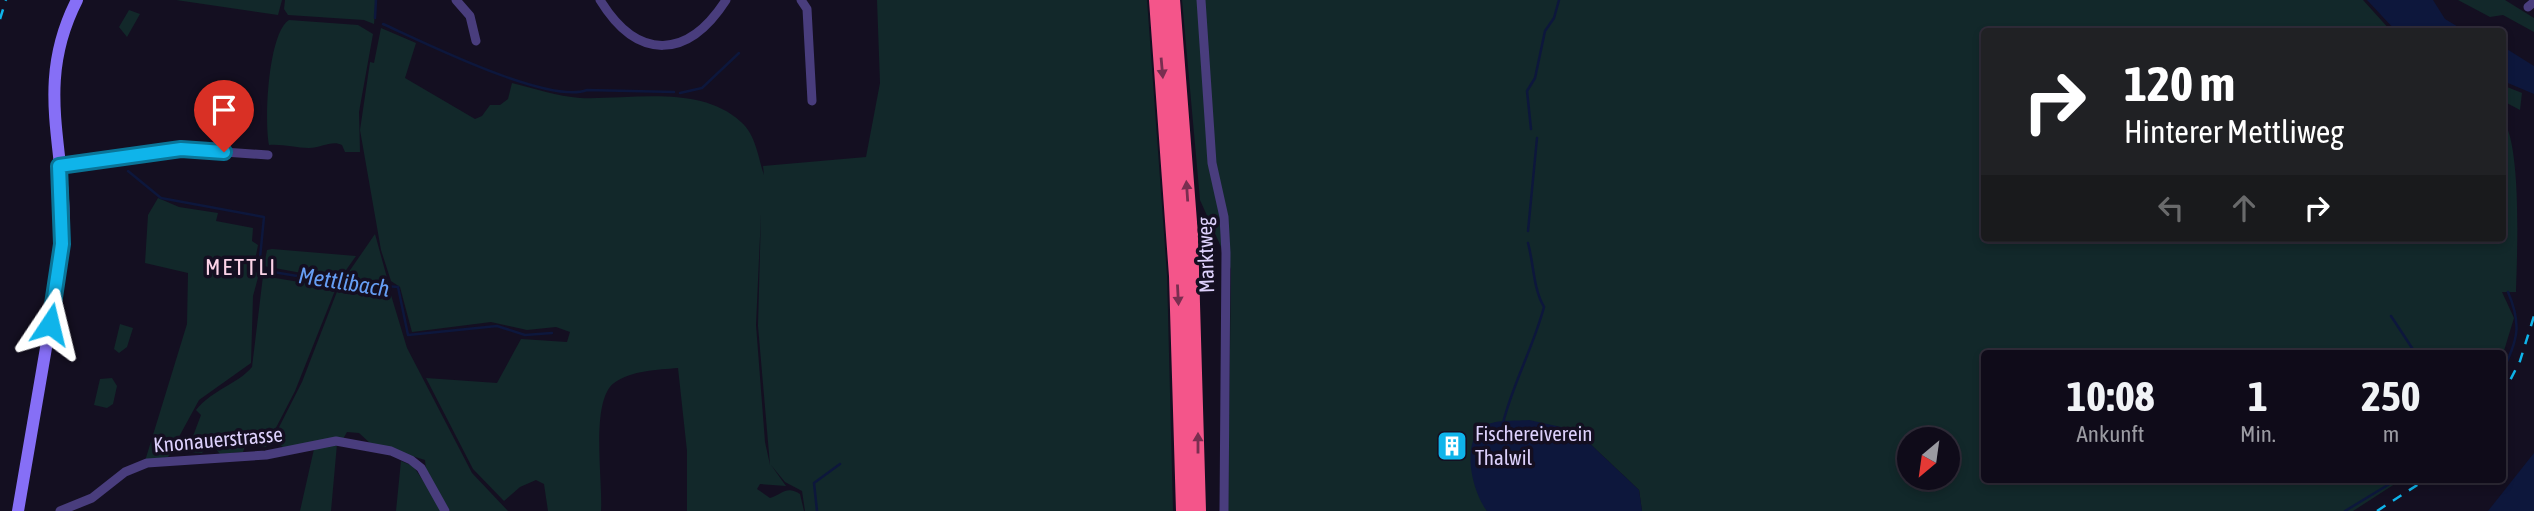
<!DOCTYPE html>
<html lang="de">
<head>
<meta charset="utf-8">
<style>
  :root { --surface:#0f0b19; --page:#181422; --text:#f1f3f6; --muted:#9b9ba2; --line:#2f2b38 }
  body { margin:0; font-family:"Asap Condensed",sans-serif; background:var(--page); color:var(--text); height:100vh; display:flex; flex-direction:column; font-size:26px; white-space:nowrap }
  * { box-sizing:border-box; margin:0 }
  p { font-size:23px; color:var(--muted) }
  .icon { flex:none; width:38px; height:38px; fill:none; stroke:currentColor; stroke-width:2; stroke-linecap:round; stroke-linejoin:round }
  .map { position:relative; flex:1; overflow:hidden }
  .panel { position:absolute; left:1981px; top:350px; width:525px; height:133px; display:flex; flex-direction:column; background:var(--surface); border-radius:7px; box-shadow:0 4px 10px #0003,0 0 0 2px var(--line) }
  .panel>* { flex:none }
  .hud { position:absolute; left:1981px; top:28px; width:525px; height:214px; border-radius:7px; box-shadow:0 4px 10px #0003,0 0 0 2px var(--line); background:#202124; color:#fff; overflow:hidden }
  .needle { width:46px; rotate:209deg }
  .fabs { position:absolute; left:1897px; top:427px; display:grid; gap:14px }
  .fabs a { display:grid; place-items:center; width:63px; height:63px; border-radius:50%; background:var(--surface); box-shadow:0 4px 10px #0003,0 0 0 2px var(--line); font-size:35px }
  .pin { position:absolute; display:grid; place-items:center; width:60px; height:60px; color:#fff; margin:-72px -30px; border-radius:50% 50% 50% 0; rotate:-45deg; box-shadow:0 0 7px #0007 }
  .pin .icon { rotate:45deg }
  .me { position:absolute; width:77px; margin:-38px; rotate:10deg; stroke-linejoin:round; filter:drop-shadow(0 0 5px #0008) }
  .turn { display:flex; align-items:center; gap:24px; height:147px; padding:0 28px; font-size:32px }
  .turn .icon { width:91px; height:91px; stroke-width:2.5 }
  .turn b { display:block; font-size:49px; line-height:60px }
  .lanes { display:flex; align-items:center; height:66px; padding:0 28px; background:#0003; justify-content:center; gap:35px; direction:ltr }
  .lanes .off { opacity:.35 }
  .eta { display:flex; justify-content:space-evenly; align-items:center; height:119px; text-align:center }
  .eta b { font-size:42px; font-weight:700; line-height:49px }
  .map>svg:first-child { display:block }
  .green { fill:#12282a; fill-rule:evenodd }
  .water { fill:#0d173c }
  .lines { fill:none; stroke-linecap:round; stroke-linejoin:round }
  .stream { stroke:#0d173c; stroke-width:2.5 }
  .street { stroke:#493d7d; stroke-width:9 }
  .secondary { stroke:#866ff6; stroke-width:12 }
  .highway { stroke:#f4558a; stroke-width:16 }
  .rail { stroke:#0fb4ea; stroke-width:2.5; stroke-dasharray:10 9; stroke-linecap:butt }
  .oneway { fill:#792e50 }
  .route-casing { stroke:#0a7598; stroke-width:18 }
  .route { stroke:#0fb4ea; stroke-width:12 }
  .labels { text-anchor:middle; stroke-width:7; stroke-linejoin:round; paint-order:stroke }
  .street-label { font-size:21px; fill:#ddd1fc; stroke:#140f21 }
  .poi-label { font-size:21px; fill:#ddd1fc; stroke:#140f21; text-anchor:start }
  .neighbourhood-label { font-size:23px; letter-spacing:2px; fill:#fcd3e7; stroke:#140f21 }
  .water-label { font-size:23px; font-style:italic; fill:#669ef5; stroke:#140f21 }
</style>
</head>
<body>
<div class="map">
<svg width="2534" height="511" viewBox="0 0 2534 511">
  <rect width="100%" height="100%" fill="#140f21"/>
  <path class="green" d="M176 0H282L278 15Z
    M285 0H376L374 24 364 20 288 15 284 9Z
    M877 0H1147L1167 275 1173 511H805L802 491 785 482 771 465 786 486 760 484 757 489 770 498C782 494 787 485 800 494L804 511H687V451L678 368C657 370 632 370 614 383 590 401 603 481 601 511H548L544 484 536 480 520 487 504 501 473 469 426 378 497 383 521 339 567 342 570 332 556 327 527 330 491 322 412 332 400 287 391 281 381 250 360 130 370 62 374 63 381 28 416 43 405 78 475 119 482 116 490 105H500L508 99 512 83C535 89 557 96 580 98 631 100 700 84 741 122 756 135 758 157 764 175L763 166 866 157 880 83ZM761 214 758 326 770 465 765 442 756 325Z
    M1182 0H2363L2391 31 1984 32V238H2502L2503 120C2522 146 2517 257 2516 292H2502L2514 318 2503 354H1984V480H2401L2353 511H1642L1639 490 1586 440 1471 451 1474 479 1487 511H1228L1231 269 1200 200ZM1909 439H1948V478H1909Z
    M2458 0H2505L2534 18V32L2503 15 2490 17Z
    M129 10 140 14 127 37 119 27Z
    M289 20 358 25 373 34 359 112 360 152H345L342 145C332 140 321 148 309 148 296 148 283 144 269 145 264 121 268 33 289 20Z
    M2502 85 2522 93 2520 110 2503 101Z
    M158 198 179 207 218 213 216 221 253 228 252 241 258 245 253 270 259 274 253 296 251 363 199 400 168 457 145 461 187 324 188 273 145 263 148 215Z
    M375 234 389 285 344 279Z
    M267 250 272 249 356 256 339 280 264 266Z
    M263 276 336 288 295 391 266 447 245 446 243 452 220 454 215 448H206L202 453 187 452 201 415 196 410C213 389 238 384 252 367Z
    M338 289 391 295 407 348 472 473 508 511H450L426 470 425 460 370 443 359 433 347 432 343 439 284 448 273 439 302 382Z
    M120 324 133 328 127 347 119 353 114 349Z
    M112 378 117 386 113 404 107 408 94 405 100 379Z
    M337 444 331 511H300L314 449Z
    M401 461 413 466 444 511H396Z"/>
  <path class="water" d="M2367 0H2433L2445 19 2465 31H2396Z
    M2502 46 2534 66V94L2503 81Z
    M1529 420 1561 427 1586 440 1639 490 1642 511H1487C1473 493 1461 447 1481 428 1491 419 1515 421 1529 420Z
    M2534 453V511H2488Z"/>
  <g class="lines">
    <path class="stream" d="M375 18 376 0
      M383 24C423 42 549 105 587 90L674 92
      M680 93 702 88 739 53
      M1531 129 1527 91 1535 78 1545 31 1554 18 1559 0
      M128 171 161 198 264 217 259 268
      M1528 231 1537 138
      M267 271 334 282 398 287 408 335 497 326 525 335 552 333
      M2391 316 2416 354
      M2502 372C2518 340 2522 325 2508 292
      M1503 423C1513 383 1533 348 1544 307 1533 288 1534 265 1528 243
      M817 511 814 483 840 464
      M2345 511 2396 480"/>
    <path class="street" d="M456 0 470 16 476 41
      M600 0C638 62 688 59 726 0
      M801 0 807 9 812 101
      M1201 0 1212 163 1224 217 1226 253 1224 511
      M2528 7 2534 2
      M59 167 181 149 268 155
      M60 511 92 498 125 472 147 463 266 455 336 441 391 451 411 460 421 468 445 511"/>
    <path class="secondary" d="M18 511C28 455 37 398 47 342 52 309 60 275 63 241 69 152 32 88 77 0"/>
    <path class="highway" d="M1157 0 1177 276 1184 511
      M1172 0 1190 235 1198 511"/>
    <path class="rail" d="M0 19 6 0
      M2502 396 2520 361 2534 316
      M2377 511 2425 480"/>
  </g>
  <defs><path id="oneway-solid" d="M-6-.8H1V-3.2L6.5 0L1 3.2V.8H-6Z" transform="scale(1.75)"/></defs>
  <g class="oneway">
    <use href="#oneway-solid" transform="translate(1162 68) rotate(85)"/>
    <use href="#oneway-solid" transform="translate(1187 191) rotate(-94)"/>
    <use href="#oneway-solid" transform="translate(1178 295) rotate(87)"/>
    <use href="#oneway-solid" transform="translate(1198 443) rotate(-90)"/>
  </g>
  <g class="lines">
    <g class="route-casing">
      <path id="route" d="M50 324 62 244 59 166 181 149 224 152"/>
    </g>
    <use href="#route" class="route"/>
  </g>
  <defs>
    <g id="building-square" transform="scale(1.575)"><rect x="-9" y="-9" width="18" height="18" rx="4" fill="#0fb4ea" stroke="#140f21"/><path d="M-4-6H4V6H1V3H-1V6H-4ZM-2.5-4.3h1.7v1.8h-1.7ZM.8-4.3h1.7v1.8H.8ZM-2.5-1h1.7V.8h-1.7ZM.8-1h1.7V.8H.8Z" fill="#fff"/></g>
  </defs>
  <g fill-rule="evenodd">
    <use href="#building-square" x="1452" y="446"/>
  </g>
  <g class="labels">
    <g class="street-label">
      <text transform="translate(1206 255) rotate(-92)" y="7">Marktweg</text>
      <text transform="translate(218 440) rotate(-5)" y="7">Knonauerstrasse</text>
    </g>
    <g class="poi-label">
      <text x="1475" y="441">Fischereiverein<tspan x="1475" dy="24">Thalwil</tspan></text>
    </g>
    <g class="neighbourhood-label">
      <text x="241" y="275">METTLI</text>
    </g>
    <g class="water-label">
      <text transform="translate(344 282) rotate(9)" y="8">Mettlibach</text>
    </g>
  </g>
</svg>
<div class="fabs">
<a><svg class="needle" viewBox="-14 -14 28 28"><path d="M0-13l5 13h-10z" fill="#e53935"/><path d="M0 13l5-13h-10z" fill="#9b9ba2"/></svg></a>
</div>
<div class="pin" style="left:224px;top:152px;background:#d93025"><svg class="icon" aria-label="arrive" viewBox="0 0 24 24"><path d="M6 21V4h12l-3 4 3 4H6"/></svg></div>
<svg class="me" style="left:50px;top:324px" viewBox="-20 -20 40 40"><path d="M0-17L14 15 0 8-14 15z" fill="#0fb4ea" stroke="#fff" stroke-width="4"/></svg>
<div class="hud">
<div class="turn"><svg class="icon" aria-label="right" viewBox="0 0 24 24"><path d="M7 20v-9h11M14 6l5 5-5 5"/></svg><div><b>120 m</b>Hinterer Mettliweg</div></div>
<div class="lanes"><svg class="icon off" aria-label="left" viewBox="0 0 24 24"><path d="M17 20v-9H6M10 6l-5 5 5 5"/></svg><svg class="icon off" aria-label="ahead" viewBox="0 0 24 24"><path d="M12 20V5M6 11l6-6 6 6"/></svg><svg class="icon" aria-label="right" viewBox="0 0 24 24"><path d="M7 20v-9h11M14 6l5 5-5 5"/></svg></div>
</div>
<section class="panel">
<div class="eta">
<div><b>10:08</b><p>Ankunft</p></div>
<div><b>1</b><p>Min.</p></div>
<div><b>250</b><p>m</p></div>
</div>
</section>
</div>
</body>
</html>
